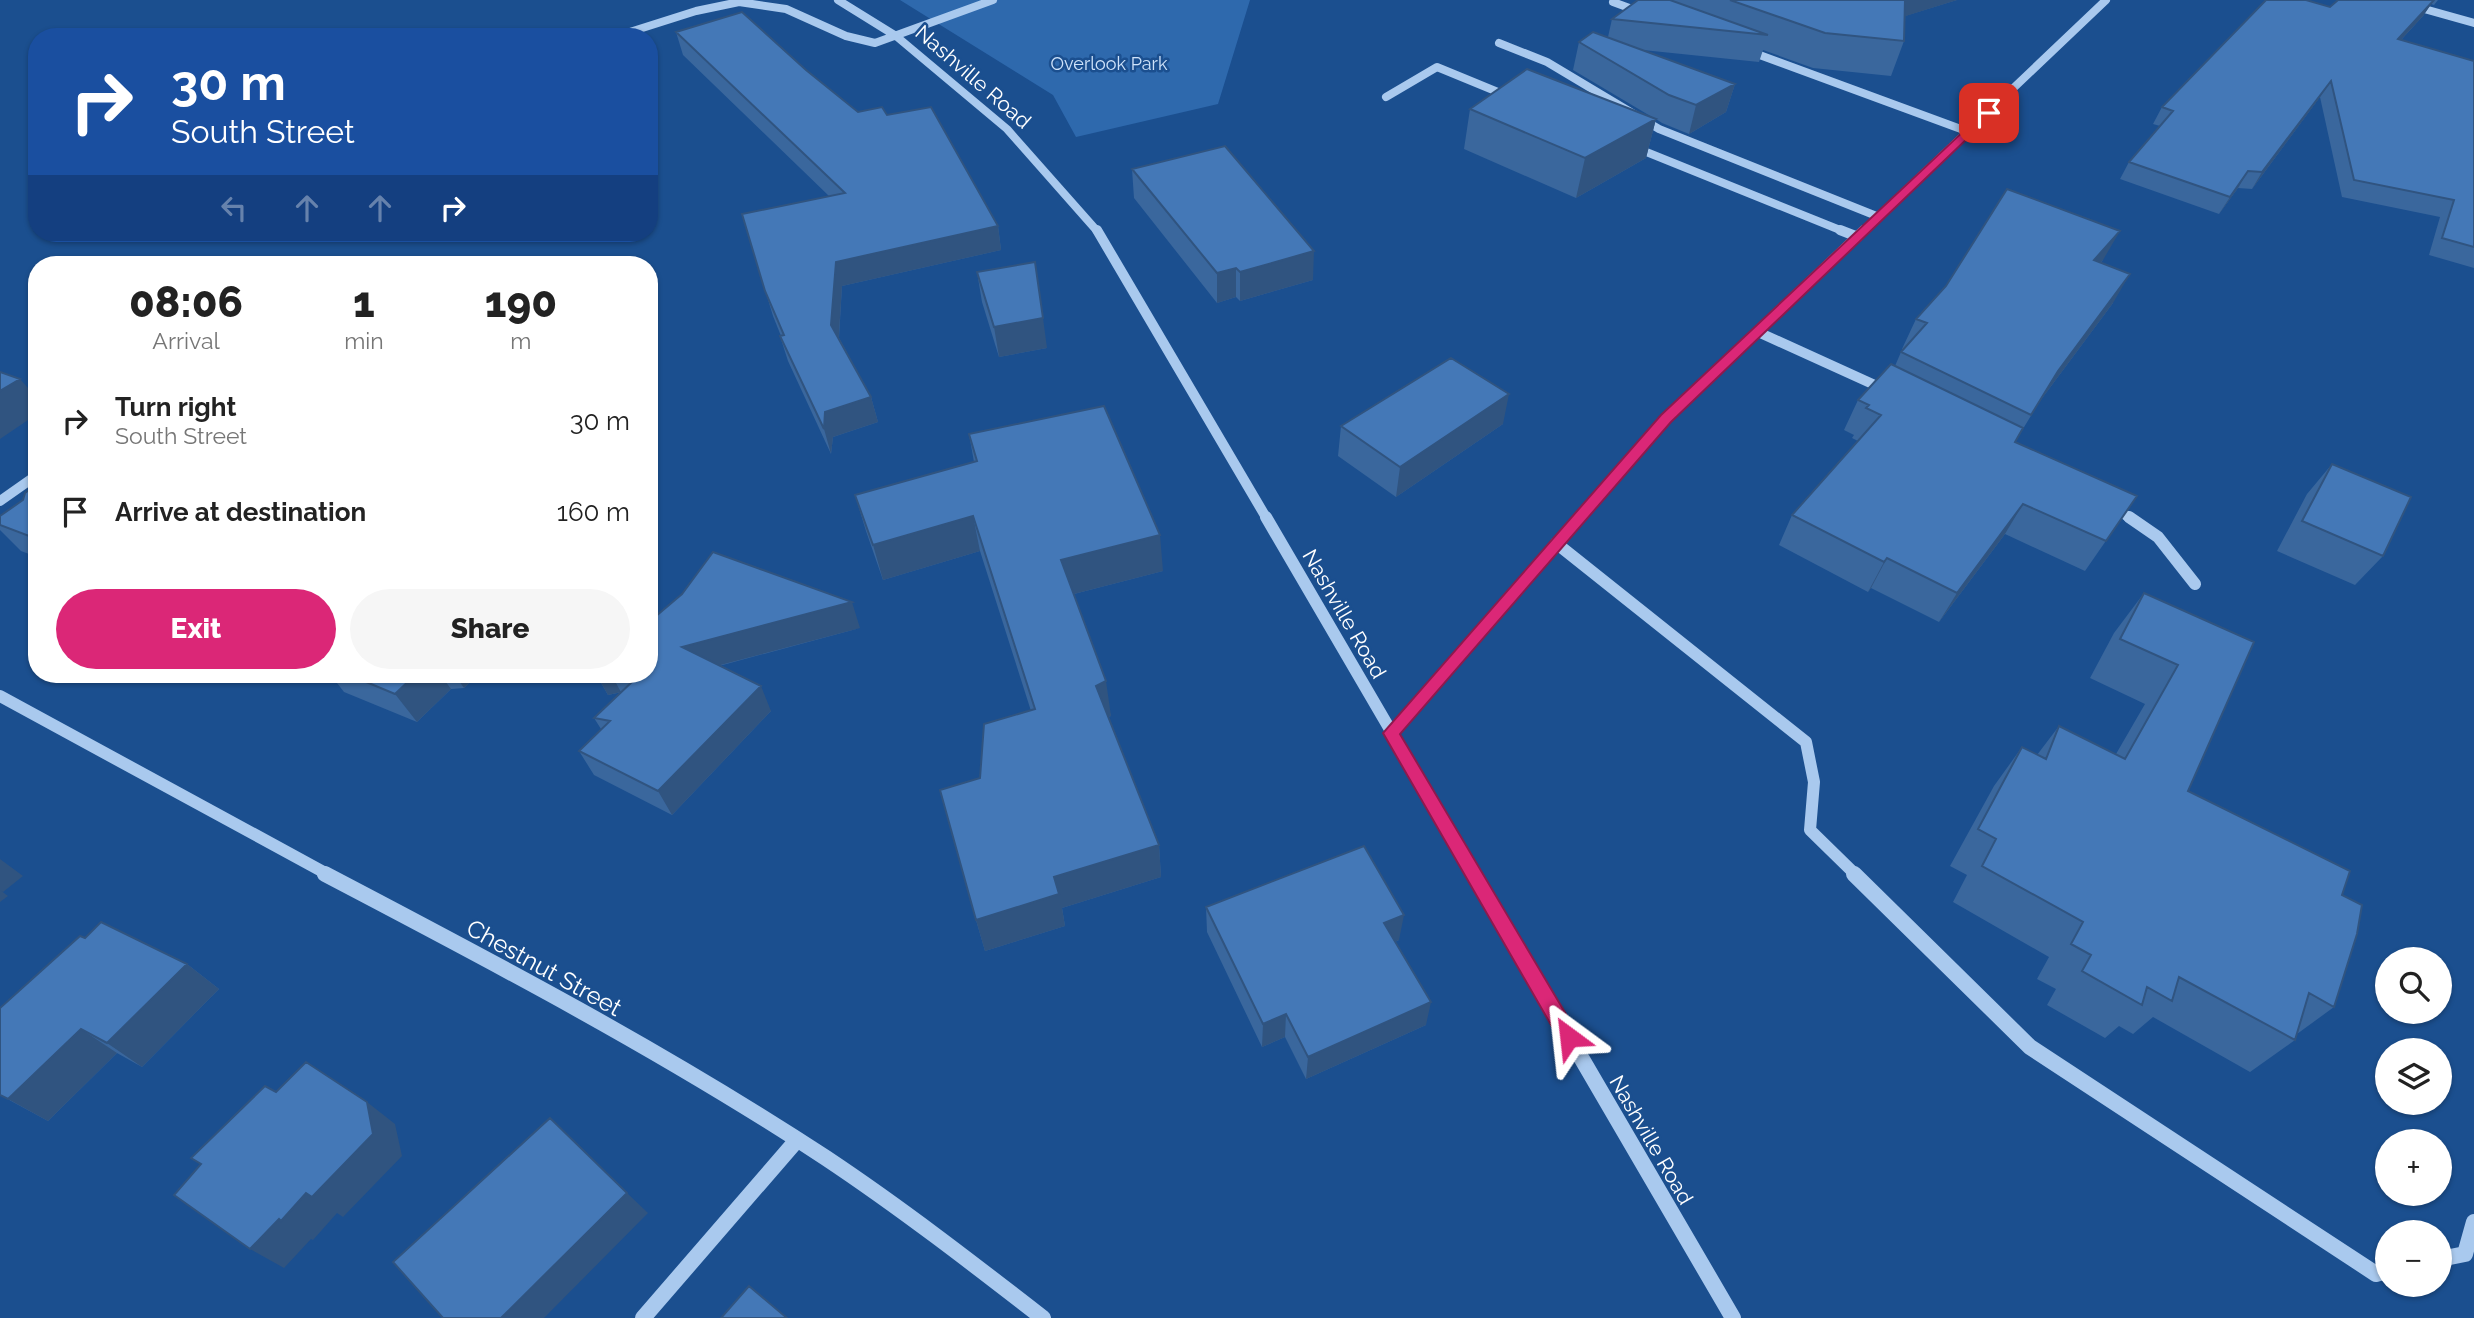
<!DOCTYPE html>
<html lang="en">
<head>
<meta charset="utf-8">
<style>
  :root { --surface:#fff; --page:#f6f6f6; --text:#222; --muted:#767676; --accent:#db2777 }
  body { margin:0; font-family:Raleway,sans-serif; background:var(--page); color:var(--text); height:100vh; display:flex; flex-direction:column; font-size:26px; white-space:nowrap }
  * { box-sizing:border-box; margin:0 }
  p { font-size:23px; color:var(--muted) }
  .icon { flex:none; width:38px; height:38px; fill:none; stroke:currentColor; stroke-width:2; stroke-linecap:round; stroke-linejoin:round }
  .map { position:relative; flex:1; overflow:hidden }
  .details { position:absolute; left:28px; top:256px; width:630px; height:427px; display:flex; flex-direction:column; background:var(--surface); border-radius:28px; box-shadow:0 2px 5px #0004 }
  .details>* { flex:none }
  .top-card { position:absolute; left:28px; top:28px; width:630px; height:214px; border-radius:28px; box-shadow:0 2px 5px #0004; background:#1a4fa0; color:#fff; overflow:hidden }
  .buttons { position:absolute; left:2375px; top:947px; display:grid; gap:14px }
  .buttons a { display:grid; place-items:center; width:77px; height:77px; border-radius:50%; background:var(--surface); box-shadow:0 2px 5px #0004; font-size:35px }
  .pin { position:absolute; display:grid; place-items:center; width:60px; height:60px; color:#fff; margin:-30px; border-radius:14px; box-shadow:0 4px 10px #0006 }
  .me { position:absolute; width:77px; margin:-38px; rotate:330deg; stroke-linejoin:round; filter:drop-shadow(0 0 5px #0008) }
  .turn { display:flex; align-items:center; gap:24px; height:147px; padding:0 28px; font-size:32px }
  .turn .icon { width:91px; height:91px; stroke-width:2.5 }
  .turn b { display:block; font-size:49px; line-height:60px }
  .lanes { display:flex; align-items:center; height:66px; padding:0 28px; background:#0003; justify-content:center; gap:35px; direction:ltr }
  .lanes .off { opacity:.35 }
  .eta { display:flex; justify-content:space-evenly; align-items:center; height:119px; text-align:center }
  .eta b { font-size:42px; font-weight:800; line-height:49px }
  .button { display:flex; gap:14px; margin-top:auto; padding:14px 28px }
  .button a { flex:1; height:80px; border-radius:42px; background:var(--accent); color:#fff; font-size:28px; font-weight:800; line-height:80px; text-align:center }
  .button a+a { background:var(--page); color:var(--text) }
  ul { padding:0; list-style:none }
  li { display:flex; align-items:center; gap:21px; height:91px; padding:0 28px }
  li div { flex:1 }
  li b { display:block; font-size:26px }
  li em { font-style:normal }
  .map>svg:first-child { display:block }
  .green { fill:#2e69ad }
  .lines { fill:none; stroke-linecap:round; stroke-linejoin:round }
  .minor-far3 { stroke:#a9c9ee; stroke-width:8 }
  .minor-far2 { stroke:#a9c9ee; stroke-width:10 }
  .minor-far1 { stroke:#a9c9ee; stroke-width:12 }
  .minor { stroke:#a9c9ee; stroke-width:16 }
  .wall { fill:#3a679d }
  .shaded-wall { fill:#305480 }
  .building { fill:#4478b7; stroke:#305480; stroke-width:2 }
  .route { fill:#db2777; stroke:#8e194d; stroke-width:2 }
  .labels { text-anchor:middle; stroke-width:5; stroke-linejoin:round; paint-order:stroke }
  .far-park-label { font-size:18px; fill:#cfe3fa; stroke:#1b4f8f }
  .street-label { font-size:21px; fill:#fff; stroke:#1b4f8f }
  .near-street-label { font-size:24px; fill:#fff; stroke:#1b4f8f }
</style>
</head>
<body>
<div class="map">
<svg width="2474" height="1318" viewBox="0 0 2474 1318">
  <rect width="100%" height="100%" fill="#1b4f8f"/>
  <path class="green" d="M900 0H1250L1218 104 1076 137 1053 95Z"/>
  <g class="lines">
    <path class="minor-far3" d="M838 0 896 36 1007 129 1098 232
      M2392 0 2474 23
      M1613 2 1643 13
      M614 37 696 11 739 2 786 9 846 36 875 43 993 0
      M1499 43 1547 62 1659 129 1879 217
      M1746 50 1969 132
      M1386 97 1437 67 1510 97
      M1634 147 1845 232
      M1862 232 2106 0"/>
    <path class="minor-far2" d="M1097 230 1267 519
      M1840 230 1858 237
      M1758 332 1888 391
      M0 501 37 475
      M2113 506 2131 519
      M1578 519 1666 418 1864 230"/>
    <path class="minor-far1" d="M1266 517 1475 875
      M2129 517 2158 537 2195 584
      M1556 543 1806 742 1814 782 1810 830 1856 875
      M0 696 329 875
      M1391 733 1580 517"/>
    <path class="minor" d="M325 874C495 963 666 1053 826 1158 901 1208 972 1263 1043 1318
      M1474 874 1733 1318
      M1854 874 2030 1047 2376 1274 2387 1271
      M2440 1259 2465 1254 2474 1222
      M643 1318 797 1140"/>
  </g>
  <path class="wall" d="M1638 0H1957L1905 16 1904 41 1891 76 1813 68 1763 50 1759 62 1643 50 1735 84 1726 112 1689 134 1662 123 1656 119 1646 158 1576 198 1464 149 1470 109 1652 117 1573 70 1579 42 1608 37 1612 19Z
    M2338 0H2438L2434 5 2431 4 2423 16 2401 40 2474 61V268L2429 255 2440 217 2342 197 2320 97 2252 189 2238 188 2219 214 2120 179 2129 162 2160 126 2153 124 2162 107 2330 7Z
    M676 32 806 70 858 112 887 115 998 226 1001 250 842 286 839 338 871 397 878 422 833 437 831 454 788 361 780 336H781L773 316 742 214 829 196 683 55Z
    M1132 169 1313 280 1240 301 1236 297 1217 303 1134 198Z
    M2103 260 2101 263 2113 303 2040 401 2015 442 2137 496 2085 571 2005 534 1939 622 1871 588 1868 592 1779 545 1792 515 1858 441 1852 438 1854 435 1844 430 1858 400 1895 366 1901 352 1904 349H1902L1916 319Z
    M977 272 1047 348 999 357 982 302Z
    M1503 424 1396 497 1338 456 1341 426Z
    M969 434 1163 571 1074 594 1111 716 1108 717 1159 845 1161 877 1062 908 1065 926 985 951 976 920 980 778 1031 711 980 551 883 580 866 531 855 495 974 462Z
    M2332 464 2383 556 2355 585 2277 551 2307 494Z
    M37 484V557L21 551 0 530V516L23 500Z
    M2144 593 2254 642 2188 791 2342 895 2334 1007 2297 1034 2295 1040 2250 1072 2153 1017 2133 1034 2119 1026 2105 1038 2047 1005 2056 989 2037 979 2049 957 1953 902 1967 875 1950 866 1994 786 2022 747 2037 755 2059 726 2116 754 2145 704 2090 678 2114 633Z
    M860 628 719 666 771 711 672 815 594 775 579 751 601 729 594 718 622 692 608 695 596 674H649Z
    M330 674H478L464 688 451 689 417 722 344 692Z
    M1206 907 1399 940 1395 942 1426 1025 1306 1079 1285 1037 1262 1047 1207 932Z
    M85 938 187 964 219 989 142 1067 117 1053 48 1121 0 1095Z"/>
  <path class="shaded-wall" d="M1900 0H1957L1893 20Z
    M2434 0 2423 16 2387 55 2398 39Z
    M2331 81 2320 97 2252 189 2262 172Z
    M1735 84 1726 112 1689 134 1696 105Z
    M1656 119 1646 158 1576 198 1585 158Z
    M2248 171 2238 188 2219 214 2230 197Z
    M998 226 1001 250 842 286 838 349 831 325 836 262Z
    M2120 231 2103 260 2077 289 2094 260Z
    M1314 251 1313 280 1240 301V272Z
    M1236 268V297L1217 303V273Z
    M2130 274 2113 303 2040 401 2014 445 2058 371Z
    M1043 318 1047 348 999 357 994 327Z
    M20 379 37 398V414L0 439V391Z
    M1509 394 1503 424 1396 497 1400 467Z
    M871 397 878 422 833 437 831 454 824 429 825 412Z
    M2023 504 2005 534 1939 622 1957 593Z
    M973 516 980 551 883 580 873 545Z
    M1160 535 1163 571 1066 596 1061 560Z
    M1887 558 1871 588 1868 592 1884 562Z
    M852 602 860 628 694 672 682 647Z
    M416 674H440L451 689 417 722 395 694Z
    M454 674H478L464 688Z
    M596 674H611L621 692 608 695Z
    M1106 681 1111 716 1100 720 1096 686Z
    M761 686 771 711 672 815 658 791Z
    M1159 845 1161 877 1062 908 1065 926 985 951 976 920 1054 877Z
    M0 859 23 876 3 892 0 890Z
    M0 890 8 896 0 902Z
    M1404 915 1399 940 1380 948 1384 923Z
    M187 964 219 989 142 1067 107 1043Z
    M1431 1002 1426 1025 1306 1079 1308 1057Z
    M1286 1014 1285 1037 1262 1047 1263 1024Z
    M81 1029 117 1053 48 1121 8 1099Z
    M367 1102 395 1124 402 1156 343 1217 337 1213 313 1240 311 1239 284 1268 250 1249Z
    M627 1193 648 1213 544 1318H501Z"/>
  <path class="building" d="M1638 0H1670L1768 35 1612 19Z
    M1730 0H1905L1904 41 1825 33Z
    M2266 0H2306L2330 7 2338 0H2434L2398 39 2474 61V247L2442 238 2454 200 2354 180 2331 81 2262 172 2248 171 2230 197 2129 162 2173 111 2162 107Z
    M742 12 806 70 858 112 882 107 887 115 931 107 998 226 836 262 831 325 871 397 825 412 824 429 780 336 784 335 765 291 742 214 845 193 676 32Z
    M1593 32 1735 84 1696 105 1669 95 1579 42Z
    M1527 69 1656 119 1585 158 1470 109Z
    M1225 146 1314 251 1240 272 1236 268 1217 273 1132 169Z
    M2007 189 2120 231 2094 260 2130 274 2058 371 2031 415 1901 352 1927 323 1916 319 1946 286Z
    M1035 262 1043 318 994 327 977 272Z
    M1451 358 1509 394 1400 467 1341 426Z
    M1891 364 2023 428 2015 442 2137 496 2106 541 2023 504 1957 593 1887 558 1884 562 1792 515 1881 415 1866 408 1869 405 1858 400Z
    M0 372 20 379 0 391Z
    M1104 406 1160 535 1061 560 1106 681 1096 686 1159 845 1054 877 1059 894 976 920 940 790 980 778 984 724 1035 709 973 516 873 545 855 495 977 461 969 434Z
    M2332 464 2411 497 2383 556 2302 521Z
    M37 484V539L0 525V516L23 500 25 493Z
    M713 552 852 602 682 647 761 686 658 791 579 751 610 721 594 718 634 680 621 674H649V622L682 594Z
    M2144 593 2254 642 2188 791 2350 871 2342 895 2362 905 2357 934 2334 1007 2309 993 2295 1040 2179 977 2172 1001 2147 987 2142 1005 2082 971 2091 955 2071 944 2083 922 1982 866 1996 839 1978 829 2022 747 2046 759 2059 726 2125 759 2178 665 2120 639Z
    M347 674H416L395 694Z
    M1364 846 1404 915 1384 923 1431 1002 1308 1057 1286 1014 1263 1024 1206 907Z
    M101 922 187 964 107 1043 81 1029 8 1099 0 1095V1008L80 936 85 938Z
    M306 1062 367 1102 373 1134 312 1197 306 1193 281 1221 279 1219 250 1249 174 1195 201 1164 191 1158 265 1086 276 1092Z
    M550 1118 627 1193 501 1318H443L393 1262Z
    M749 1286 787 1318H721Z"/>
  <path class="route" d="M1985 111 1994 113 1671 422 1400 734 1576 1031 1579 1037 1576 1044 1569 1047 1562 1044 1383 733 1661 415Z"/>
  <g class="labels">
    <g class="far-park-label">
      <text x="1109" y="70">Overlook Park</text>
    </g>
    <g class="street-label">
      <text transform="translate(973 77) rotate(41)" y="7">Nashville Road</text>
      <text transform="translate(1344 614) rotate(60)" y="7">Nashville Road</text>
      <text transform="translate(1651 1140) rotate(60)" y="7">Nashville Road</text>
    </g>
    <g class="near-street-label">
      <text transform="translate(544 968) rotate(29)" y="8">Chestnut Street</text>
    </g>
  </g>
</svg>
<div class="buttons">
<a><svg class="icon" aria-label="search" viewBox="0 0 24 24"><circle cx="10" cy="10" r="6"/><path d="M15 15l6 6"/></svg></a>
<a><svg class="icon" aria-label="layers" viewBox="0 0 24 24"><path d="M12 4l9 5-9 5-9-5zM3 14l9 5 9-5"/></svg></a>
<a>+</a>
<a>−</a>
</div>
<div class="pin" style="left:1989px;top:113px;background:#d93025"><svg class="icon" aria-label="arrive" viewBox="0 0 24 24"><path d="M6 21V4h12l-3 4 3 4H6"/></svg></div>
<svg class="me" style="left:1569px;top:1037px" viewBox="-20 -20 40 40"><path d="M0-17L14 15 0 8-14 15z" fill="#db2777" stroke="#fff" stroke-width="4"/></svg>
<div class="top-card">
<div class="turn"><svg class="icon" aria-label="right" viewBox="0 0 24 24"><path d="M7 20v-9h11M14 6l5 5-5 5"/></svg><div><b>30 m</b>South Street</div></div>
<div class="lanes"><svg class="icon off" aria-label="left" viewBox="0 0 24 24"><path d="M17 20v-9H6M10 6l-5 5 5 5"/></svg><svg class="icon off" aria-label="ahead" viewBox="0 0 24 24"><path d="M12 20V5M6 11l6-6 6 6"/></svg><svg class="icon off" aria-label="ahead" viewBox="0 0 24 24"><path d="M12 20V5M6 11l6-6 6 6"/></svg><svg class="icon" aria-label="right" viewBox="0 0 24 24"><path d="M7 20v-9h11M14 6l5 5-5 5"/></svg></div>
</div>
<section class="details">
<div class="eta">
<div><b>08:06</b><p>Arrival</p></div>
<div><b>1</b><p>min</p></div>
<div><b>190</b><p>m</p></div>
</div>
<ul>
<li><svg class="icon" aria-label="right" viewBox="0 0 24 24"><path d="M7 20v-9h11M14 6l5 5-5 5"/></svg><div><b>Turn right</b><p>South Street</p></div><em>30 m</em></li>
<li><svg class="icon" aria-label="arrive" viewBox="0 0 24 24"><path d="M6 21V4h12l-3 4 3 4H6"/></svg><div><b>Arrive at destination</b></div><em>160 m</em></li>
</ul>
<div class="button"><a>Exit</a><a>Share</a></div>
</section>
</div>
</body>
</html>
